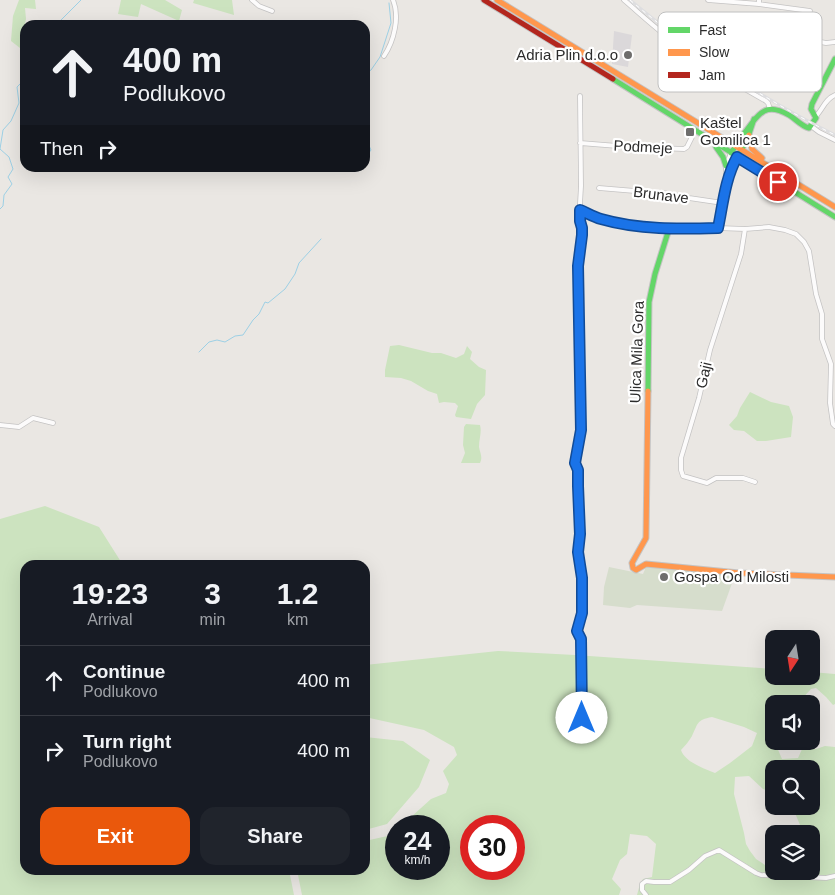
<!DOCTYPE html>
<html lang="en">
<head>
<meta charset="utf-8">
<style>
  :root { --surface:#171b24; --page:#20242c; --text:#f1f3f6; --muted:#9ea1a6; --line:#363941; --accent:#ea580c }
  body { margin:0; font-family:Helvetica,sans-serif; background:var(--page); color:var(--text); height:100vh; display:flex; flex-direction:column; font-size:19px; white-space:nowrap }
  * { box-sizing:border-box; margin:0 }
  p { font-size:16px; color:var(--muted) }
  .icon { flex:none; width:28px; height:28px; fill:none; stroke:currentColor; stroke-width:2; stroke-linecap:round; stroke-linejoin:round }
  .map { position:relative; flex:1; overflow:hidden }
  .panel { position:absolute; left:20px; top:560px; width:350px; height:315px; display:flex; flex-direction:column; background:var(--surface); border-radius:15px; box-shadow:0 5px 20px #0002 }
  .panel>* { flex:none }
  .banner { position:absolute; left:20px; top:20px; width:350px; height:152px; border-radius:15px; box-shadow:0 5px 20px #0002; background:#171b24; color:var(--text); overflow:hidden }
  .needle { width:32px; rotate:192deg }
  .tools { position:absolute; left:765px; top:630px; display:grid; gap:10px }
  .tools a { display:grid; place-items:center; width:55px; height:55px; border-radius:10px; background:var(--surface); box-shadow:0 5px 20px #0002; font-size:25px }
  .speed { position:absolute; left:385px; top:815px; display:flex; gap:10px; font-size:25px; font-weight:700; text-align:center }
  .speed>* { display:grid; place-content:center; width:65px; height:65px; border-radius:50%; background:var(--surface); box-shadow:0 5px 20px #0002; line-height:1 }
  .speed small { font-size:12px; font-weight:400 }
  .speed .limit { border:8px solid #d22; background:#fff; color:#111 }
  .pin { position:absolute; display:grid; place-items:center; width:42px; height:42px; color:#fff; margin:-21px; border:2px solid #fff; border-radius:50%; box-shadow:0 1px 5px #0007 }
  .me { position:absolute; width:55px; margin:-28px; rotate:0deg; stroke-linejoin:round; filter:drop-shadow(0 0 4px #0008) }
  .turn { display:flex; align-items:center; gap:18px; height:105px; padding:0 20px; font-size:22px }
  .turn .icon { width:65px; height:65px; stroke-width:2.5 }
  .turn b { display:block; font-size:35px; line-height:42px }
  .then { display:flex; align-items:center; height:48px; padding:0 20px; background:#0003; gap:10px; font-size:19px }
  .eta { display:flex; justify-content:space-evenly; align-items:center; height:85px; text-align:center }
  .eta b { font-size:30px; font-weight:800; line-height:35px }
  .action { display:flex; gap:10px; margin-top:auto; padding:10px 20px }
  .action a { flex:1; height:58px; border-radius:15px; background:var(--accent); color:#fff; font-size:20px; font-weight:800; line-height:58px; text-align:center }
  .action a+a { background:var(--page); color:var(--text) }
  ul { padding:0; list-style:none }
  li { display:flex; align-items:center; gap:15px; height:70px; padding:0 20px; border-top:1px solid var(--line) }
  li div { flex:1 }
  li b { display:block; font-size:19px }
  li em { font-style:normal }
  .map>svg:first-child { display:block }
  .industrial { fill:#dbd8da }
  .green { fill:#cce3bf; fill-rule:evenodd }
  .cemetery { fill:#d6ddcc }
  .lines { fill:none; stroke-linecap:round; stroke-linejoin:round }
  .stream { stroke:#9dd0e5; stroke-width:1 }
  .street-casing { stroke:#c4c3c3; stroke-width:5.5 }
  .fast-casing { stroke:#c4c3c3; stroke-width:7 }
  .slow-casing { stroke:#c4c3c3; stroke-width:7 }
  .jam-casing { stroke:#c4c3c3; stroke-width:7 }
  .street { stroke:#fcfbfb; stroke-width:4 }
  .fast { stroke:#63d668; stroke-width:5 }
  .slow { stroke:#ff974d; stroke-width:5 }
  .jam { stroke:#b3261e; stroke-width:5 }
  .rail-casing { stroke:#dedee0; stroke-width:3 }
  .rail { stroke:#fff; stroke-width:1; stroke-dasharray:4; stroke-linecap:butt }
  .route-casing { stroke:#114b97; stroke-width:12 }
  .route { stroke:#1a73e8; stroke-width:9 }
  .poi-dot { fill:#6e6d6c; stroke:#fff; stroke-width:2 }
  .labels { text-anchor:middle; stroke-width:4.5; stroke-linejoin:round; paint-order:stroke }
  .poi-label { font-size:15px; fill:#2c2c2c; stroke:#fff; text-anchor:start }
  .street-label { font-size:15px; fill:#2c2c2c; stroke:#fff }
  .key { fill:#fff; stroke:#c0c0c0; stroke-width:1 }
  .key-label { font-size:14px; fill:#2c2c2c }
</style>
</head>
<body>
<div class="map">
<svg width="835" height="895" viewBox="0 0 835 895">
  <rect width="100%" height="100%" fill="#eae7e3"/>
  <path class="industrial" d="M614 31 632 35 628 67 612 64Z"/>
  <path class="green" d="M19 0H35L36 9 25 8 26 19 20 48 11 41 13 16Z
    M121 0H165L182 10 179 21 141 4 138 17 118 14Z
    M194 0H232L234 15 193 3Z
    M399 345 432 353H441L456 358 464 354 467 346 472 352 470 359 479 367 486 370 485 395 477 404 471 419 456 417 455 415 458 406 455 403 444 402 439 403 437 394 428 391 411 381 401 378 385 377V370L390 346Z
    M750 392 771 402 789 406 793 417 791 437 766 441H757L744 431 734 430 729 425 737 416 740 408Z
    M466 424 480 425C482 432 479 439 479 447 480 453 483 457 480 463H461L465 453 463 445 464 427Z
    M45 506 99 527 123 565H25V870H289L294 895H0V519Z
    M498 651 575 655 774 669V676H811V672L835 674V704L833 705 826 697 816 688 811 689 797 704H774V741H775L776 745 782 759 798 758 803 747 816 749 825 746 835 747V895H637L640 884 643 879 652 877 656 844 647 836 630 834 627 854 620 860 612 879 621 889 619 895H302L297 870H365V841L392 835 396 831V869H439V826H401L431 799 446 793 449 784 443 771 457 755 454 747 424 730 365 717V665ZM712 717 744 727 757 733 752 746 730 763 715 773C703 768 685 762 681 750 685 746 689 741 692 736 698 724 696 720 712 717ZM774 769H811V806H792L803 832V834H811V860L819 873 812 874H799L777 873 756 859 750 851 746 844 744 833 734 794 735 777 749 776 763 789 774 793ZM471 826H514V869H471Z
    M365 737 403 741 430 760 419 787 387 824 365 830Z"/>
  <path class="cemetery" d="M609 567 643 574 646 567 735 575 722 611 637 605 630 608 603 605 604 587Z"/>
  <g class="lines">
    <path class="stream" d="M61 25V20L81 0
      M365 74 371 70 380 57 391 23 389 3
      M365 137 371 150 365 158
      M0 209 3 206 4 195 12 184 8 177 13 169 9 157 0 149 3 130 11 121 19 103 17 87 25 79
      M199 352 209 342 217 340 225 342 235 336 243 335 253 320 259 314 265 302 268 303 285 289 295 274 299 263 321 239"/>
    <g class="street-casing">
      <path id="street" d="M252 0 259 6 272 11
        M624 0C638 12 651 24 665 35 697 60 731 82 766 101L768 103 770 109
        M708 0 759 4
        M759 0V4L810 11
        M737 31 789 36 826 43 835 42
        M384 56C394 41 400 17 393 0
        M580 96 581 186 579 221 582 235 578 266 581 430 575 463 578 470V486L579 534 578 552 582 578V613L577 631 581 639 582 718
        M816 116C823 109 825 99 835 95
        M811 126 819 132 835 140
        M580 143 630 147 684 149 687 147 695 131
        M726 182V166L731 153
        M599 188 635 191 660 195 663 193 689 198 723 203
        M580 211 601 219 623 224 669 229
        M718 228 745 229 741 254 710 350 699 398 681 458V470L683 476 707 483 716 478H743L755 482
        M745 229 769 227 785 230 796 234 804 242 809 251 816 294 822 314V339L831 364 830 403 833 424 835 426
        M0 425 19 427 33 418 53 423
        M646 895 642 890V884L646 881 654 882H670L689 870 705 856 719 850 756 873 761 875 826 878 835 876"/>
    </g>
    <g class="fast-casing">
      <path id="fast" d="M613 79 835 217
        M716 147 723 157 726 166
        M731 153C737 143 744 133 752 123 763 108 771 105 789 115 796 119 801 126 809 128L816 118 811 109 812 104 835 59
        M648 391 649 302 655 274 669 229 718 228 729 174 733 164 747 140 754 119"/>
    </g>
    <g class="slow-casing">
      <path id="slow" d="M497 0 835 207
        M749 135 752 149 762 158
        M648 391 646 538 632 563 633 568 636 570 646 564 739 573 835 577"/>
    </g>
    <g class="jam-casing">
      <path id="jam" d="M484 0 613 79"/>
    </g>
    <use href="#street" class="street"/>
    <use href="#fast" class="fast"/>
    <use href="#slow" class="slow"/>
    <use href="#jam" class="jam"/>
    <g class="rail-casing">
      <path id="rail" d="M630 0C693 53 761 98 835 135"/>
    </g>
    <use href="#rail" class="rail"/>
  </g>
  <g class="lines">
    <g class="route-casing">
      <path id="route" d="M582 718 581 639 577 631 582 613V578L578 552 580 534 578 486V470L575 463 581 430 578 266 582 235V228L580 221V210C587 213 594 217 601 219 639 230 679 229 718 228 723 204 725 179 737 157L778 182"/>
    </g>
    <use href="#route" class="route"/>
  </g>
  <g class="poi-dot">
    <circle cx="628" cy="55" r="5"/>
    <rect x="685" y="127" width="10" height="10" rx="2.5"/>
    <circle cx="664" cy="577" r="5"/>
  </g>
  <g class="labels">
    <g class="poi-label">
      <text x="618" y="60" text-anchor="end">Adria Plin d.o.o</text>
      <text x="700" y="128">Kaštel<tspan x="700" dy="17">Gomilica 1</tspan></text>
      <text x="674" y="582">Gospa Od Milosti</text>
    </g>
    <g class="street-label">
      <text transform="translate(643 147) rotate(3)" y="5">Podmeje</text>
      <text transform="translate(661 195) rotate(7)" y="5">Brunave</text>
      <text transform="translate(637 352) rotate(-88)" y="5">Ulica Mila Gora</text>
      <text transform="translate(704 375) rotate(-77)" y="5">Gaji</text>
    </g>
  </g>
  <rect x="658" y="12" width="164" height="80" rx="8" class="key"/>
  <rect x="668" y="27" width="22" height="6" fill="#63d668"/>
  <rect x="668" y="49" width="22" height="7" fill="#ff974d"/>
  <rect x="668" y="72" width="22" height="6" fill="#b3261e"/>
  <g class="key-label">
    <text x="699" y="35">Fast</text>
    <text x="699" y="57">Slow</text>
    <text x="699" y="80">Jam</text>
  </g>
</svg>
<div class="tools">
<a><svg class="needle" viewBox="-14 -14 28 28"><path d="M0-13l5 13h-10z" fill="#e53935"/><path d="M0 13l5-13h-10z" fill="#9ea1a6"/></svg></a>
<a><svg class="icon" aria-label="sound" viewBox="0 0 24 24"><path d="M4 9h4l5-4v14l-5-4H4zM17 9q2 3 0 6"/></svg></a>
<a><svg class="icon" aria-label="search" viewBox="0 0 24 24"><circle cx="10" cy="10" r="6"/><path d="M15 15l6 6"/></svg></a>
<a><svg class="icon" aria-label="layers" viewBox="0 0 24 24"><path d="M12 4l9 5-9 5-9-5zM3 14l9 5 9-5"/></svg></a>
</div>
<div class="speed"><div>24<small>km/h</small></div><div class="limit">30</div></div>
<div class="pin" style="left:778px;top:182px;background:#d93025"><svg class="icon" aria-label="arrive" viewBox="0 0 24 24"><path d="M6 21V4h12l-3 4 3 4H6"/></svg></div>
<svg class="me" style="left:582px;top:718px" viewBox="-20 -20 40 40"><circle r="19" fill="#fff"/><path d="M0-13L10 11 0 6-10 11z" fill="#1a73e8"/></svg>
<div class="banner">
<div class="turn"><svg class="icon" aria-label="ahead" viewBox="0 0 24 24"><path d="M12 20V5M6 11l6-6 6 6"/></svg><div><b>400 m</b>Podlukovo</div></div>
<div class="then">Then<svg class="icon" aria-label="right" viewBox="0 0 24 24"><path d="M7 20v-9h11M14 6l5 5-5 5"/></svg></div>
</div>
<section class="panel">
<div class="eta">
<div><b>19:23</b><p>Arrival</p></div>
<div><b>3</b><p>min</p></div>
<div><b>1.2</b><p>km</p></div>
</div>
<ul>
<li><svg class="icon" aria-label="ahead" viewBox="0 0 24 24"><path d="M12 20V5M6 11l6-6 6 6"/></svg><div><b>Continue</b><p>Podlukovo</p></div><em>400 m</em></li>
<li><svg class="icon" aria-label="right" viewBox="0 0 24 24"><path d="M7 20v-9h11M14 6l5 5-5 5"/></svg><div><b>Turn right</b><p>Podlukovo</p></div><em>400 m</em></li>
</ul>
<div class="action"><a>Exit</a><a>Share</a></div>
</section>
</div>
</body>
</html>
